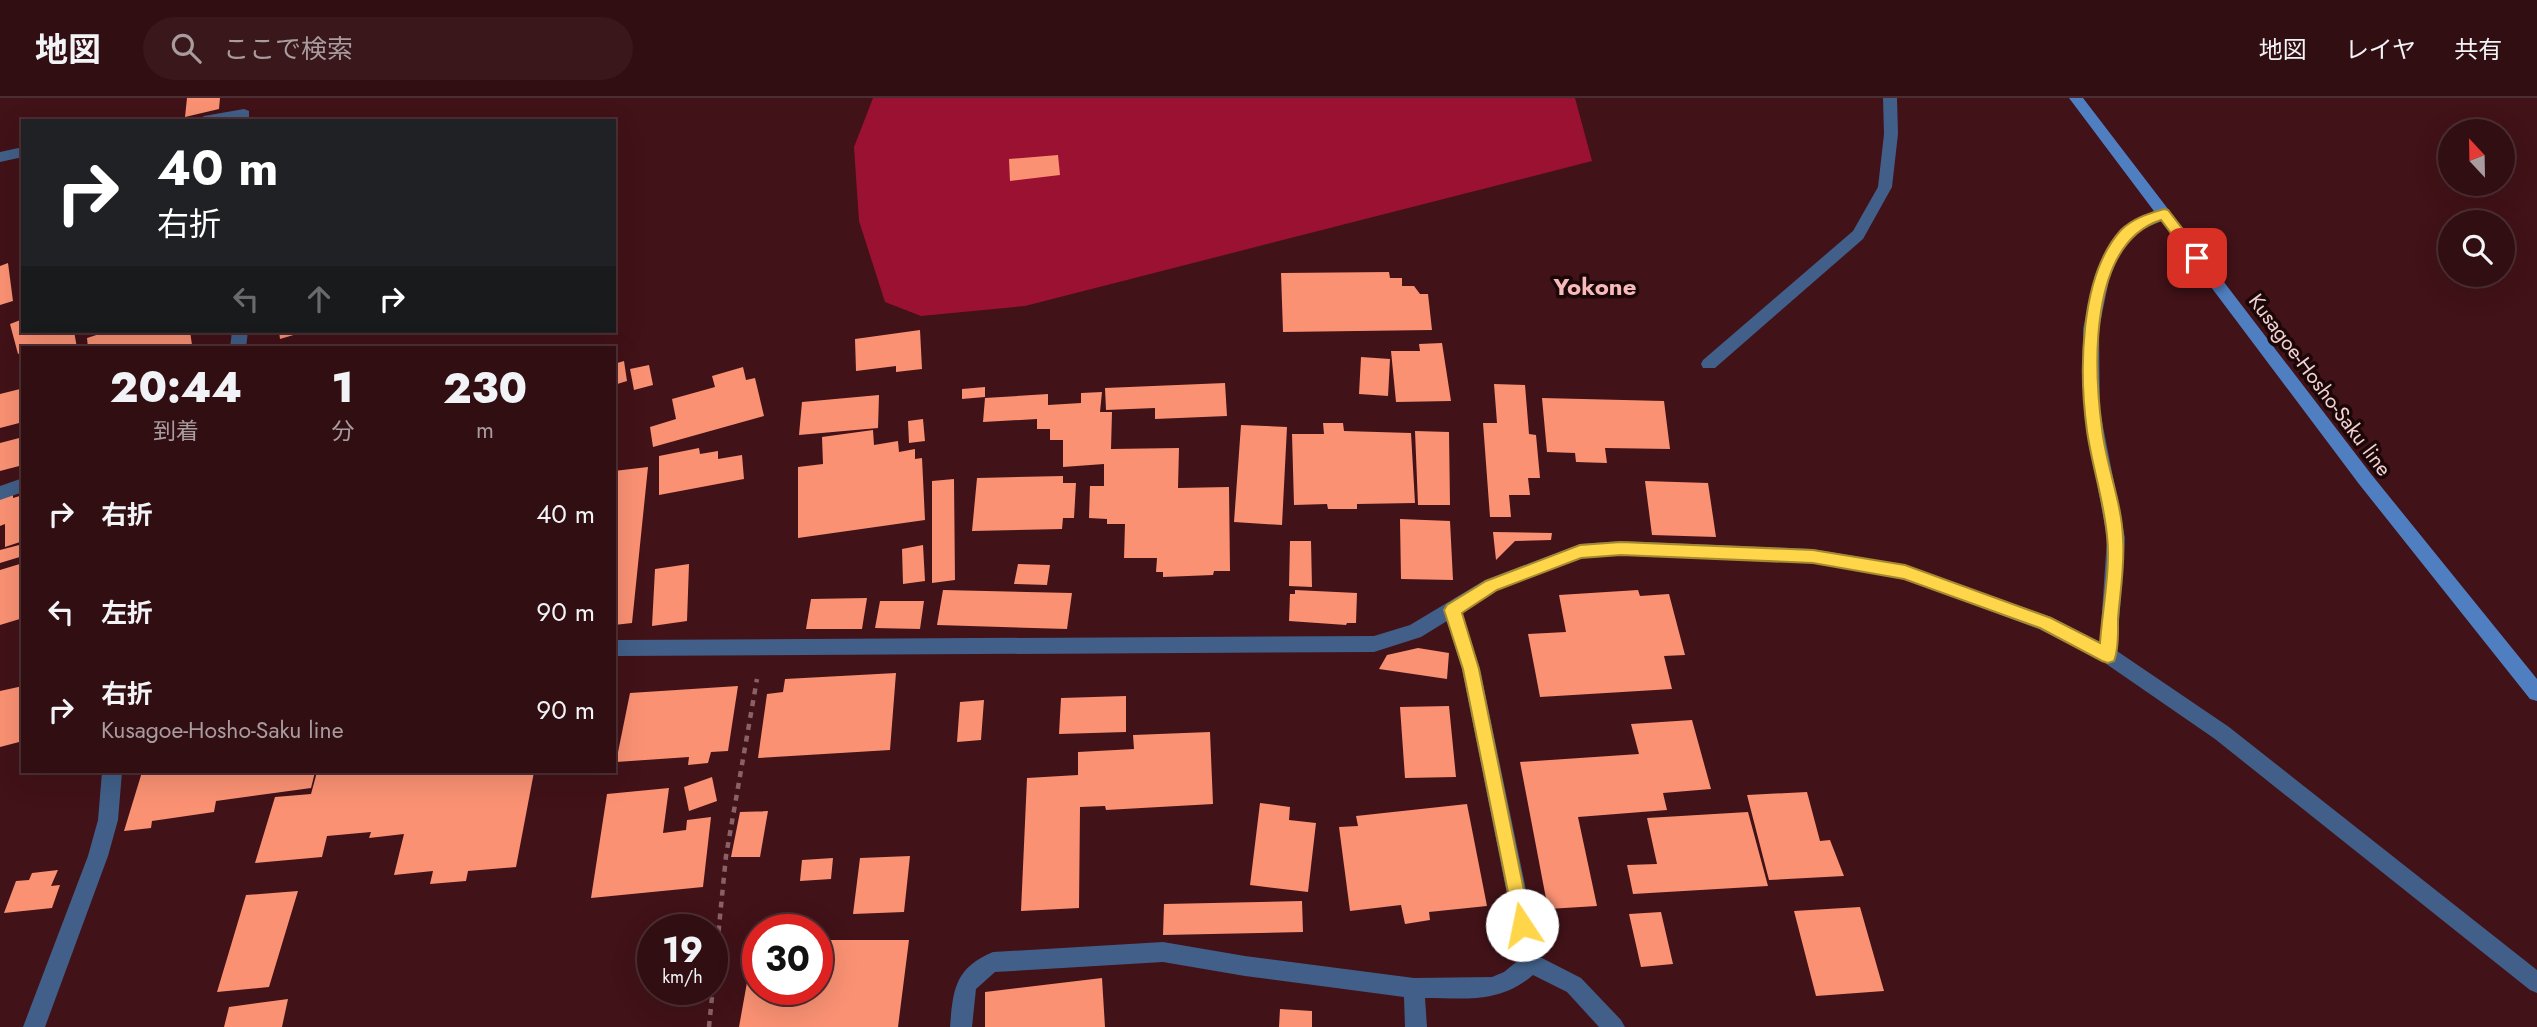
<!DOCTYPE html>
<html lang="ja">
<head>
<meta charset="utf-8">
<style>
  :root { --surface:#310e12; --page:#39171b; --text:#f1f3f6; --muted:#a89c9f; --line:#4c2e32 }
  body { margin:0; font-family:Jost,"Noto Sans JP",sans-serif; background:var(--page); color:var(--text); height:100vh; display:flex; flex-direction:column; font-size:26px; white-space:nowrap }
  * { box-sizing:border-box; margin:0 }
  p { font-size:23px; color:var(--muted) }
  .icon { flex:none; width:38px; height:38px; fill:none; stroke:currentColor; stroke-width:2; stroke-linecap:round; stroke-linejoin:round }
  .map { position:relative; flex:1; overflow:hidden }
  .drawer { position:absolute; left:21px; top:248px; width:595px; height:427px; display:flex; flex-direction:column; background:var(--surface); border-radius:0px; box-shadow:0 7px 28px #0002,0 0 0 2px var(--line) }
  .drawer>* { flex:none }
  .guide { position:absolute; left:21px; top:21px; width:595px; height:214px; border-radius:0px; box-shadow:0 7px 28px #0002,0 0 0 2px var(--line); background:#202124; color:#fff; overflow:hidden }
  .needle { width:46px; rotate:338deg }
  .fabs { position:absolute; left:2438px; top:21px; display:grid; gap:14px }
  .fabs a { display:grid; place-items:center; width:77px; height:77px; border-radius:50%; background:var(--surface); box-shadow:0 7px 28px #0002,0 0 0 2px var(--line); font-size:35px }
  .speed { position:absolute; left:637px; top:816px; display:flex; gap:14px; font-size:35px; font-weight:700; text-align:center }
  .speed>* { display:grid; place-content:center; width:91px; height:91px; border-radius:50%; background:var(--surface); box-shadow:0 7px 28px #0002,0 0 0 2px var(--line); line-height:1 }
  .speed small { font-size:18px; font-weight:400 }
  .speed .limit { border:10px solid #d22; background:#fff; color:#111 }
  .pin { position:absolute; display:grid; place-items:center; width:60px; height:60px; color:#fff; margin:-30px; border-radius:14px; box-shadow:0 4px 10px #0006 }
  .me { position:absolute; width:77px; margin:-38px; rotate:349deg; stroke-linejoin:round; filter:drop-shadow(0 0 5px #0008) }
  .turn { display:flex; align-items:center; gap:24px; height:147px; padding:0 21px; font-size:32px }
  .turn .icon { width:91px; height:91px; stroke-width:2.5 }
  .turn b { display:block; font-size:49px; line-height:60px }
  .lanes { display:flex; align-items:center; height:66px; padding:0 21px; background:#0003; justify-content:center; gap:35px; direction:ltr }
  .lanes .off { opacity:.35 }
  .eta { display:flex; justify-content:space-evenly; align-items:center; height:119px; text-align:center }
  .eta b { font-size:42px; font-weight:800; line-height:49px }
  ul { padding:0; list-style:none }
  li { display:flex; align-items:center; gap:21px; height:98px; padding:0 21px }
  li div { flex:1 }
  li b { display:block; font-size:26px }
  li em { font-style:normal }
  header { display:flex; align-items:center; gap:42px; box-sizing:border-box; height:98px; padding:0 35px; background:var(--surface); border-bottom:2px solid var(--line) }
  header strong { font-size:33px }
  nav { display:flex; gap:38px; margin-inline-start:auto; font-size:24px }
  .search { width:490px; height:63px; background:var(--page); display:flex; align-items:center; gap:18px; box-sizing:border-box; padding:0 24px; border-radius:38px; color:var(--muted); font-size:26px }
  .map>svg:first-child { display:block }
  .forest { fill:#9b1131 }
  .building { fill:#fa9173 }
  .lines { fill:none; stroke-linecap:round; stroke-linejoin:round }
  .path { stroke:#8a6164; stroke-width:4.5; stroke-dasharray:6 6; stroke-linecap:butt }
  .street { fill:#415f88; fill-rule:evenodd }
  .secondary { fill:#4f7fc1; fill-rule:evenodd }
  .route { fill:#ffd54a; stroke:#a68a30; stroke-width:2 }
  .labels { text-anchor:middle; stroke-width:7; stroke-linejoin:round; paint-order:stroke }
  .street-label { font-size:21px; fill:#f1d1d1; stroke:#1b0708 }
  .quarter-label { font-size:24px; font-weight:bold; fill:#f8b9bb; stroke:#1b0708 }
</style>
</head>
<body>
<header>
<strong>地図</strong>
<div class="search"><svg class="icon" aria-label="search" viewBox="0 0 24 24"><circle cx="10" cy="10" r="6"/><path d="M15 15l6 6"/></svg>ここで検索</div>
<nav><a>地図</a><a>レイヤ</a><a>共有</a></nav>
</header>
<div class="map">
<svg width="2537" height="929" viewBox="0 0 2537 929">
  <rect width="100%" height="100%" fill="#411218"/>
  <path class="forest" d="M873 0H1575L1592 63 1025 208 921 218 885 204 859 123 854 49Z"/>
  <path class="building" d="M187 0H220L219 11 185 19Z
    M1058 57 1060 77 1010 83 1009 61Z
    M8 165 13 203 0 207V168Z
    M1389 174 1390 180H1402V188H1414L1420 196H1428L1432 232 1283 234 1281 175Z
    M23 221V233H74L77 250H23V254L18 256 10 226Z
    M920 232 922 271 896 274V268L856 273 855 241Z
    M109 233H190L192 247 183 250H88L87 240Z
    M279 233H307L280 241Z
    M1442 245 1451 303 1396 304 1391 253H1420L1419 246Z
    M1361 259 1390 261 1388 298 1359 296Z
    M624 263 627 283 614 287V266Z
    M649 267 653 287 634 292 630 271Z
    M743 269 746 282 755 280 764 318 653 349 650 329 676 321 672 301 715 289 712 278Z
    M1225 285 1227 318 1155 321V310L1106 312 1105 290Z
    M1494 286 1525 287 1529 336 1536 337 1540 380H1528L1530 397H1509L1511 419H1490L1483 325H1497Z
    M985 289V299L962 301V291Z
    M20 291 23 324 0 330V296Z
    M1102 294 1100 314H1112L1111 351 1179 350 1178 390 1229 389 1230 473H1214L1213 477 1163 479V474H1156L1157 460H1124L1125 426H1107V421L1089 420 1090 388H1104V366L1063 369V342H1050V331H1037V321L983 324 985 300 1048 296V307L1081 305V295Z
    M879 297 878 330 799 337 802 304Z
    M1542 300 1664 303 1670 351 1605 350 1607 365 1576 364 1575 355 1547 354Z
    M923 321 925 343 909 345 908 323Z
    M1323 325H1343L1344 333 1411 335 1415 405 1357 406V411H1328L1327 406 1294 407 1292 336H1324Z
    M1241 327 1287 329 1282 427 1234 424Z
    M873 332 874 347 898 343 899 354 915 351V361L922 360 925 422 798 440V369L823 366 822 339Z
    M1415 333 1449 334 1450 407H1418Z
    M23 339V367L0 373V345Z
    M699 350 700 356 718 353V361L742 357 744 381 659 397V358Z
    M648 369 632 525 614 527V373Z
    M1063 378V385H1076L1074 420H1063L1062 431 972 433 977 380Z
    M954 381 955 482 932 485V383Z
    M1645 383 1708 385 1716 439 1652 437Z
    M13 395V400L23 397V443L5 449V426L0 428V400Z
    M1400 421 1450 423 1453 482 1401 481Z
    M1493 434 1552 435 1551 442 1515 443 1496 462Z
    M1290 443H1311L1312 489 1289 488Z
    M23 446V458L0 465V452Z
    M923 447 925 483 903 486 902 451Z
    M23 465V520L0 527V472Z
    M689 466 687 523 652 528 655 471Z
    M1018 466 1050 467 1047 487 1014 486Z
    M943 492 1072 495 1067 531 937 527Z
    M1295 492 1357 495 1356 525H1347L1346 527 1289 523 1290 496H1295Z
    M1638 492 1640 498 1669 496 1685 557 1664 558 1672 591 1540 599 1528 536 1566 534 1559 497Z
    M867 500 862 531H806L811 501Z
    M880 503H924L920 531 875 530Z
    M1418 550 1449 555 1447 581 1379 571 1387 557Z
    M896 575 890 652 758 660 767 596 783 594 785 581Z
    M23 588V643L0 649V593Z
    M738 588 728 653 711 654 708 665 688 667 689 659 616 664 630 595Z
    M1126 598V634L1059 636 1061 600Z
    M984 602 981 642 957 644 960 604Z
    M1449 608 1456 679 1405 680 1400 609Z
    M1692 622 1711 691 1663 695 1667 712 1578 719 1597 808 1548 811 1520 664 1639 656 1631 626Z
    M1210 634 1213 706 1106 712 1105 708 1080 709 1079 810 1021 813 1027 680 1078 677V654L1134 651 1133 637Z
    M142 674H315L311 690 216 703 214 714 152 723 151 730 124 733Z
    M317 674H347L346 676 376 674H534L516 769 468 773 466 783 430 786 433 773 394 777 404 736 369 740 371 734 327 738 322 759 255 765 275 699 311 696Z
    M712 679 717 703 689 713 684 689Z
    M669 690 663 735 686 732 687 722 711 719 703 789 591 800 607 696Z
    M1807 694 1820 743 1830 742 1844 778 1769 782 1747 697Z
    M1260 705 1290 709 1289 722 1316 725 1308 794 1250 787Z
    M1467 706 1487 808 1429 814 1430 822 1405 826 1401 807 1350 813 1339 729 1358 728 1356 718Z
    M768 713 760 759H731L740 714Z
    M1748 714 1768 788 1633 796 1627 767 1657 766 1647 720Z
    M910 758 904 814 853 816 860 760Z
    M833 760 831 781 800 783 802 762Z
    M58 772 51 788 60 787 52 810 4 815 16 783 29 782 32 775Z
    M298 793 269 889 217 894 246 797Z
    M1302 803 1303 834 1163 837 1164 806Z
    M1860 809 1884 893 1816 898 1794 813Z
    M1661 814 1673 866 1641 869 1629 816Z
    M756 834 758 891H817V842H909L898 929H739Z
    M1102 880 1105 929H985V894Z
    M288 901 282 929H224L229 909Z
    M1280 911 1312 913V929H1279Z"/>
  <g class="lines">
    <path class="path" d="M709 929 726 758 757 581"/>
    <path class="street" d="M1883 0H1897L1898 36 1892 89 1863 141 1715 270H1703L1701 266 1703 262 1853 133 1878 89 1884 36Z
      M244 11 249 13V19L232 23H197L204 18Z
      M23 49V59L0 64V54Z
      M2164 111 2169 112 2171 116 2169 120 2140 132 2119 156 2110 177 2099 231 2100 313 2125 440 2117 553 2229 629 2537 872V895L2530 892 2215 641 2102 563 2039 531 1905 481 1813 465 1621 457 1581 460 1497 492 1462 514 1480 571 1540 859 1581 880 1621 922 1625 929H1599L1567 894 1533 877C1499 906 1466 900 1425 900L1427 929H1405L1404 899 1245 878 1163 864 995 874 976 891 972 929H950C953 891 955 870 993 854L1163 844 1245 858 1414 880 1492 879 1504 874 1520 861 1462 571 1447 523 1421 539 1374 554 614 558V542L1374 538 1410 527 1485 482 1580 446 1621 443 1813 451 1905 467 2051 519 2100 544 2107 440 2084 313 2083 231 2095 177 2108 150 2130 124Z
      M232 233H248L246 250H230Z
      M23 380V394L0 402V388Z
      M102 674H122L118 722 108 758 45 929H23L88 758 98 722Z"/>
    <path class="secondary" d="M2069 0H2083L2371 376 2537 581V603L2530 601 2359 386Z"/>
  </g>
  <path class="route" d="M2164 111 2168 112 2202 156V163H2192L2161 122C2088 146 2094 270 2102 331 2106 368 2122 404 2123 441 2125 467 2120 495 2118 521 2118 534 2119 551 2114 563L2108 565 2102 563 2040 530 1904 481 1813 465 1621 457 1581 460 1497 492 1462 515 1479 571 1531 827 1529 834 1522 836 1516 834 1463 571 1444 512 1447 507 1486 483 1580 447 1621 444 1813 452 1905 467 2051 520 2100 545C2102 514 2111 469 2107 438 2104 403 2092 368 2087 333 2079 275 2079 178 2121 132 2133 120 2148 116 2164 111Z"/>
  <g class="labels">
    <g class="street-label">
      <text transform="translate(2320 287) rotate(53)" y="7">Kusagoe-Hosho-Saku line</text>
    </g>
    <g class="quarter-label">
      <text x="1595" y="197">Yokone</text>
    </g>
  </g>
</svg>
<div class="fabs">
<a><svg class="needle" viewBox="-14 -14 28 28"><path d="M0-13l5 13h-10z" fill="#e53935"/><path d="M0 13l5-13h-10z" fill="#a89c9f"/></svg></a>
<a><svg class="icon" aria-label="search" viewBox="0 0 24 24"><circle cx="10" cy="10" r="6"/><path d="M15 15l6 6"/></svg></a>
</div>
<div class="speed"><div>19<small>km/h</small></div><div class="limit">30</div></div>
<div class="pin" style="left:2197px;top:160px;background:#d93025"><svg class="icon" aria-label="arrive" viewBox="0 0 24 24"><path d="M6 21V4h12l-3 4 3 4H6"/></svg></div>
<svg class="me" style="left:1522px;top:827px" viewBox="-20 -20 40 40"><circle r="19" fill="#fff"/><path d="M0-13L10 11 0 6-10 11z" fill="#ffd54a"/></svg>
<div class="guide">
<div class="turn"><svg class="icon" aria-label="right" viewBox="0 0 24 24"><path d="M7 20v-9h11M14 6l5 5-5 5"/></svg><div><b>40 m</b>右折</div></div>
<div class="lanes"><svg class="icon off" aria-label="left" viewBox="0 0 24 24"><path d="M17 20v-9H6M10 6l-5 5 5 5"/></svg><svg class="icon off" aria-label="ahead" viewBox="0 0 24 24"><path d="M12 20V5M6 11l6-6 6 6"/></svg><svg class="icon" aria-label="right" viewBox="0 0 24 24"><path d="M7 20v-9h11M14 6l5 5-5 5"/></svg></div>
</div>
<section class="drawer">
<div class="eta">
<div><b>20:44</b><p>到着</p></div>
<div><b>1</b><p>分</p></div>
<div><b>230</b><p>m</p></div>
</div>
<ul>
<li><svg class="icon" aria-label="right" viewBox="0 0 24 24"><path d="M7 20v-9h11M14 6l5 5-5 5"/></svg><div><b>右折</b></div><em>40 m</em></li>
<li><svg class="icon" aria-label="left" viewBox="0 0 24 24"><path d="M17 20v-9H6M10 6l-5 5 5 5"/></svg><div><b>左折</b></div><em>90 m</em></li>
<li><svg class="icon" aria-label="right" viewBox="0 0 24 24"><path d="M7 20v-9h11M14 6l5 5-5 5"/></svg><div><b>右折</b><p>Kusagoe-Hosho-Saku line</p></div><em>90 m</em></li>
</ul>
</section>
</div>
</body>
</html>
